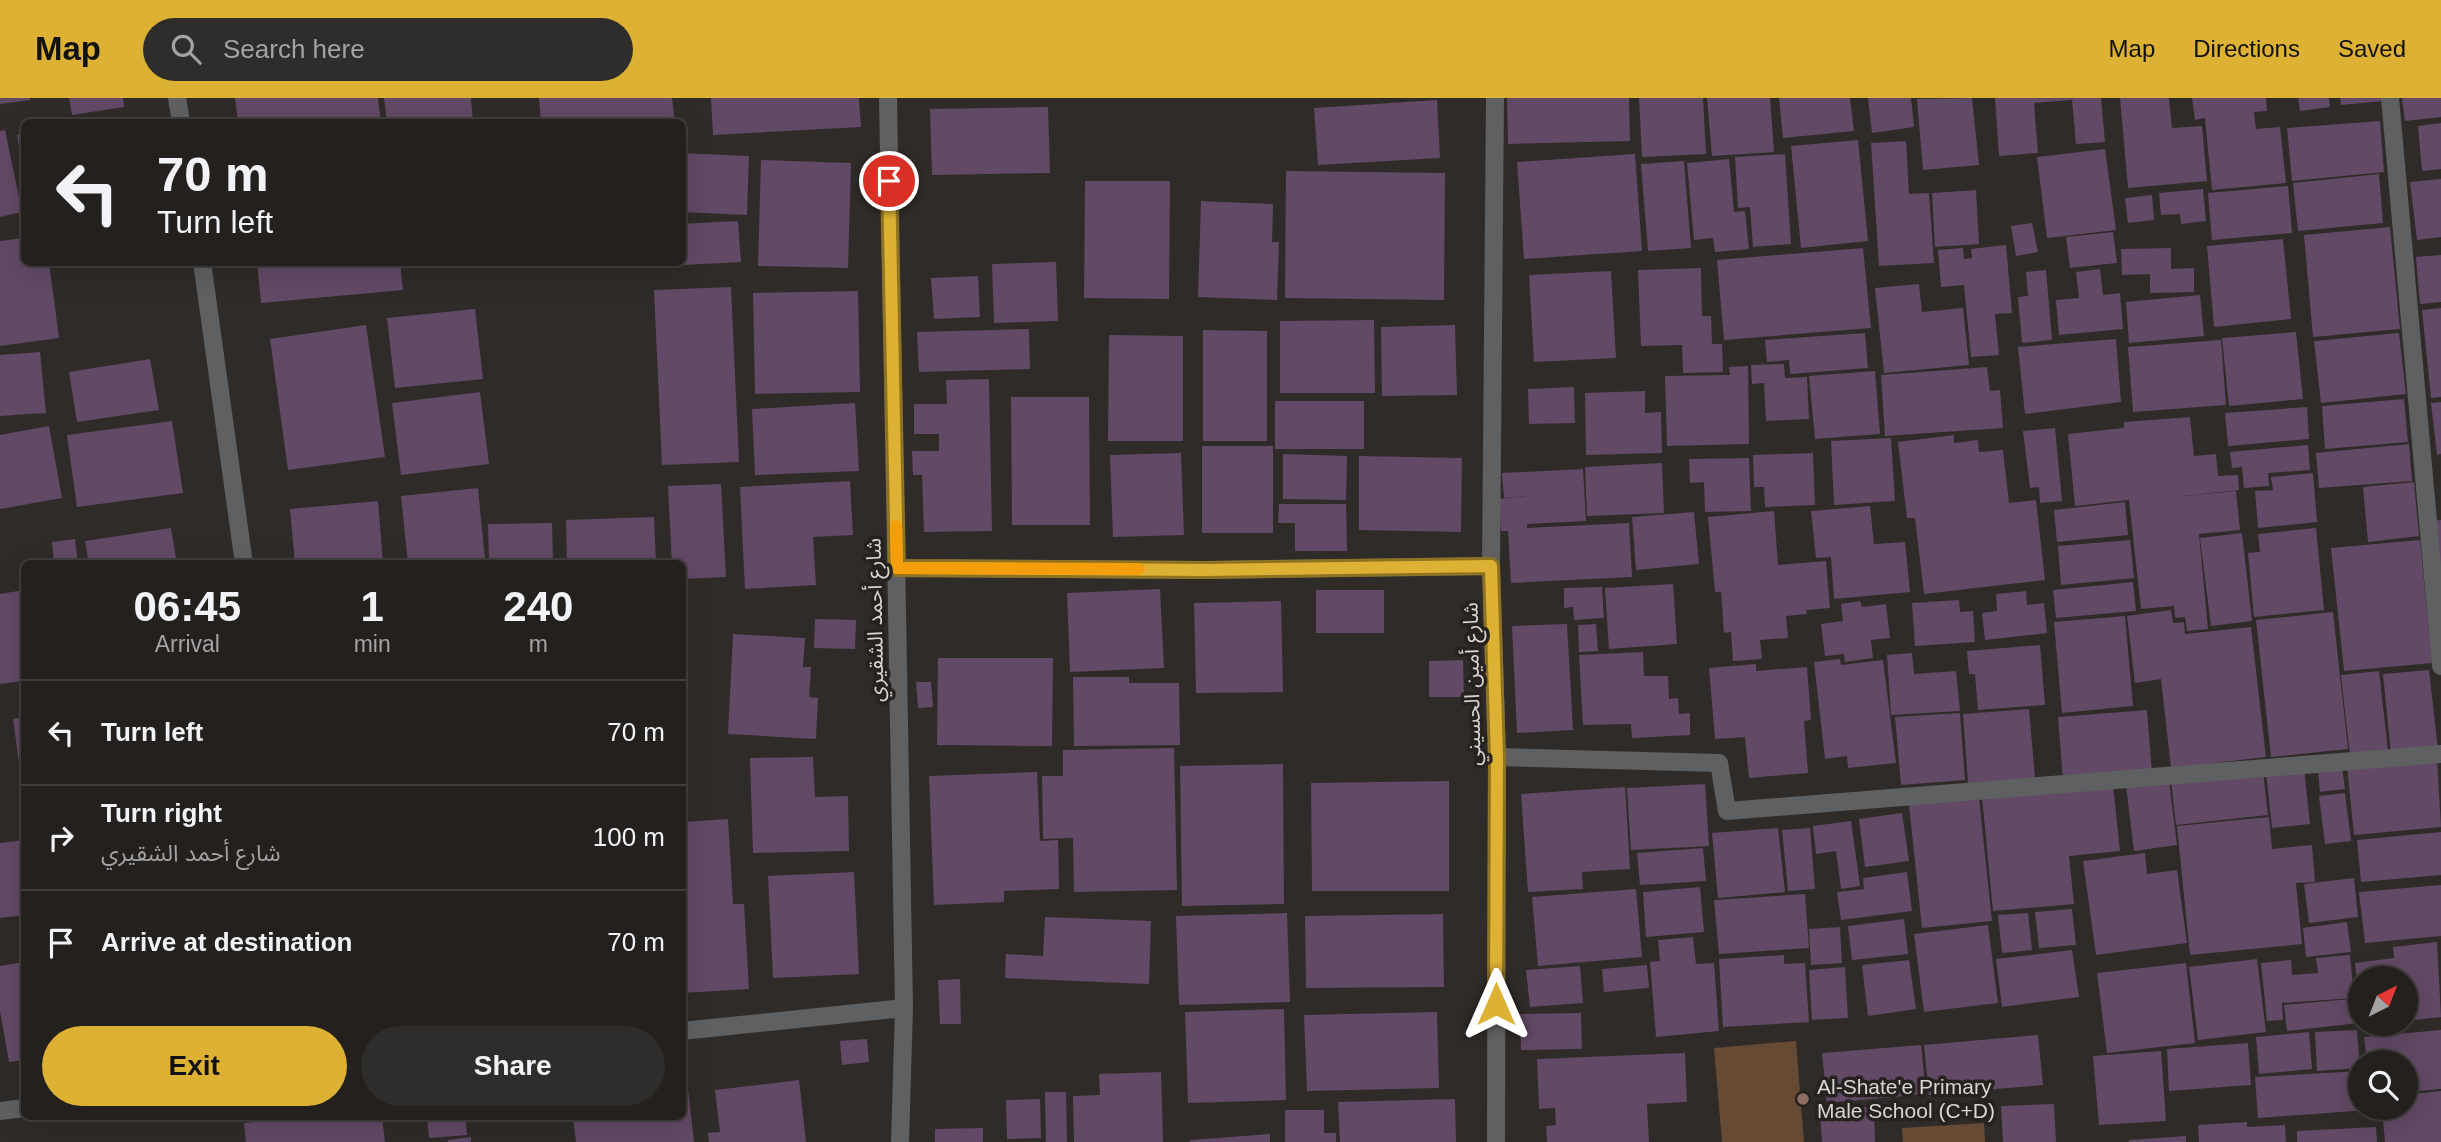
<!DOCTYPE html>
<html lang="en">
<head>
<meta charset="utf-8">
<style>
  :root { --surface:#23201e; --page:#2f2d2b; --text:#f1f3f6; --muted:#a3a3a4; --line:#403e3c; --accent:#ddb133 }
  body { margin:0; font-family:Helvetica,"Noto Sans Arabic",sans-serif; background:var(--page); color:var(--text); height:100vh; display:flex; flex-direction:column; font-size:26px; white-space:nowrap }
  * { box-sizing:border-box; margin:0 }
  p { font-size:23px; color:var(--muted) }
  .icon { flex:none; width:38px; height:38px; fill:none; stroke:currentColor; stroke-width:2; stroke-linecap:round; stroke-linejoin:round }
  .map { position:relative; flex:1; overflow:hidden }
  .sheet { position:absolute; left:21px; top:462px; width:665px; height:560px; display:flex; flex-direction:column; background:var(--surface); border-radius:10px; box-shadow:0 7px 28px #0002,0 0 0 2px var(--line) }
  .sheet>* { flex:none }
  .top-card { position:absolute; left:21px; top:21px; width:665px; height:147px; border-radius:10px; box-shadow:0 7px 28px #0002,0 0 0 2px var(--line); background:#23201e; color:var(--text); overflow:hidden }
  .needle { width:46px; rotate:42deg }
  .buttons { position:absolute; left:2348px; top:868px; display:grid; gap:14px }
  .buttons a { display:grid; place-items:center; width:70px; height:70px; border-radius:50%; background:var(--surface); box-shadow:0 7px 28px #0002,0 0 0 2px var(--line); font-size:35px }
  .pin { position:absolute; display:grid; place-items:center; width:60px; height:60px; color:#fff; margin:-30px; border:4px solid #fff; border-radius:50%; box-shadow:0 2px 7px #0007 }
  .me { position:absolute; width:77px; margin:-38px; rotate:0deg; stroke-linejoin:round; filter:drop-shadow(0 0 5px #0008) }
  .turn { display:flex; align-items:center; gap:24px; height:147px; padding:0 21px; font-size:32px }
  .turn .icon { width:91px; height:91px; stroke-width:2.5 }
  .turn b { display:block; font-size:49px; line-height:60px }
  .eta { display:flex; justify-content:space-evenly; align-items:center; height:119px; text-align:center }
  .eta b { font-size:42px; font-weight:800; line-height:49px }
  .button { display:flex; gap:14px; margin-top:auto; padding:14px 21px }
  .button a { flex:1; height:80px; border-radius:42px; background:var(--accent); color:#111; font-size:28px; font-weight:800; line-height:80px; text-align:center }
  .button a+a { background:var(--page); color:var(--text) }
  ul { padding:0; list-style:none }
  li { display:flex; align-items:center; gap:21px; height:105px; padding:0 21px; border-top:2px solid var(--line) }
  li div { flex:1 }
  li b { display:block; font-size:26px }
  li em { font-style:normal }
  header { display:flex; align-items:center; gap:42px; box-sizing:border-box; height:98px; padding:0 35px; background:var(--accent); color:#111 }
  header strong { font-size:33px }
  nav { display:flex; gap:38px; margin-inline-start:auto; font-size:24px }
  .search { width:490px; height:63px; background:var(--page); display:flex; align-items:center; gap:18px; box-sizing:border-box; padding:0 24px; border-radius:38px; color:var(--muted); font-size:26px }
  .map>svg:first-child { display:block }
  .green { fill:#674a34 }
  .building { fill:#624965 }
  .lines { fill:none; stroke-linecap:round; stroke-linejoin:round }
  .street { stroke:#5e6062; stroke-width:18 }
  .route-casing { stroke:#907321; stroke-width:18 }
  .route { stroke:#ddb133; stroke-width:12 }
  .slow { stroke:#f59e0b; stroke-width:12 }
  .education-dot { fill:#8d6e63; stroke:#26221f; stroke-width:2.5 }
  .labels { text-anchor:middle; stroke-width:7; stroke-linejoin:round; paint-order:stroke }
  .street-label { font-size:21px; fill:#d8d5d3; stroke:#26221f }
  .poi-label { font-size:21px; fill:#d8d5d3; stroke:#26221f; text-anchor:start }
</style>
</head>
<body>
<header>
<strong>Map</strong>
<div class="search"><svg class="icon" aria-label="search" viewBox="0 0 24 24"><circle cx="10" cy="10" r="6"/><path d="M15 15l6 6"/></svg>Search here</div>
<nav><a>Map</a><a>Directions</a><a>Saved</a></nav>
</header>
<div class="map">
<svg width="2441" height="1044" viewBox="0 0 2441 1044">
  <rect width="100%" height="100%" fill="#2f2b28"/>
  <path class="green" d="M1796 943 1804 1044H1722L1714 950Z
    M1984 1025 1985 1044H1903L1902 1030Z"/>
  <path class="building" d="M0 0H30V2L0 6Z
    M69 0H123L124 9 72 17Z
    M235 0H378L381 24H238Z
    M384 0H471L473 24H387Z
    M539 0H672L675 24H541Z
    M711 0H859L861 29 713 37Z
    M1507 0H1629L1630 43 1508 46Z
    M1639 0H1703L1706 56 1642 59Z
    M1707 0H1770L1774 54 1712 58Z
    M1779 0H1850L1854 33 1783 40Z
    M1868 0H1911L1914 29 1872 35Z
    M1972 0 1979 67 1923 72 1917 1Z
    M1995 0H2101L2105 44 2076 46 2072 2 2034 5 2038 55 1999 58Z
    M2120 0H2169L2172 30 2202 28 2207 83 2128 90Z
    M2192 0H2266L2267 13 2254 14 2256 31 2280 29 2286 85 2212 92 2205 20 2195 22Z
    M2298 0H2329L2330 9 2300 13Z
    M2340 0H2383L2384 3 2341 7Z
    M2402 0H2441V19L2405 23Z
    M1437 2 1440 60 1318 67 1314 10Z
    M1048 9 1050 75 932 77 930 11Z
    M132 20 133 24H112V23Z
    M2380 23 2384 74 2292 83 2287 30Z
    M2441 25V71L2422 73 2418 28Z
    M5 32 22 114 0 119V33Z
    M24 36V74H23L17 37Z
    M1858 42 1868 143 1801 150 1791 48Z
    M1906 43 1909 96 1929 95 1934 165 1879 168 1871 45Z
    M2105 51 2116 132 2047 140 2037 59Z
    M682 55 749 58 747 117 682 114Z
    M1635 56 1642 153 1524 161 1517 64Z
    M1785 56 1791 146 1753 149 1750 109 1738 110 1735 59Z
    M1729 61 1734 114 1745 113 1749 151 1715 154 1713 140 1694 142 1687 65Z
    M761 62 851 65 848 170 758 168Z
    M1684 63 1691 150 1648 153 1641 66Z
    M1286 73 1445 75 1444 202 1285 200Z
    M2379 76 2383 125 2298 133 2293 85Z
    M2441 81V139L2417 142 2410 84Z
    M1085 83H1170L1169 201 1084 200Z
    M2288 88 2292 135 2212 142 2208 95Z
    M2203 91 2206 123 2181 126 2180 116 2161 117 2159 95Z
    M1976 92 1979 146 1935 149 1932 95Z
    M2152 97 2154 122 2128 125 2125 100Z
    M1201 103 1273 106 1272 144H1279L1277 202 1198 199Z
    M738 123 741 164 683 167 682 126Z
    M2032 125 2038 154 2016 158 2011 128Z
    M2390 129 2400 231 2313 239 2304 137Z
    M2113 134 2117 165 2070 170 2066 139Z
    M24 140V164H49L59 240 0 248V143Z
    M2283 141 2291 221 2214 229 2207 148Z
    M2006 147 2012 215 1995 216 1999 257 1971 259 1964 187 1941 189 1938 152 1963 150 1964 161 1972 160 1971 151Z
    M1863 150 1871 230 1724 242 1717 162Z
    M2171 150V171L2194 170V194L2150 195V176L2122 177 2121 151Z
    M2441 157V204L2420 206 2416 159Z
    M257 164H400L403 192 261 205Z
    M411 164H437L438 166 412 170Z
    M1056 164 1058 223 994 225 992 166Z
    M1701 170 1702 218H1711L1712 246H1722L1723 274 1683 275 1682 247 1641 248 1638 172Z
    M2100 171 2103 197 2120 195 2123 231 2059 237 2056 202 2079 200 2076 174Z
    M2046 172 2052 242 2022 245 2018 199 2028 198 2026 174Z
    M1611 173 1616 260 1534 264 1529 177Z
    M978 178 980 219 934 221 931 180Z
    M1919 186 1922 214 1963 210 1969 267 1884 275 1875 190Z
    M731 189 739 364 662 367 654 192Z
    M858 193 860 294 755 296 753 195Z
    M2200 197 2204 238 2129 245 2126 204Z
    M2441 210V299L2431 300 2422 212Z
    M475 211 483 281 395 290 387 220Z
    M1374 222 1375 295H1280V223Z
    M366 227 385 359 288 372 270 241Z
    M1455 227 1457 297 1382 298 1381 229Z
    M1029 231 1030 271 919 274 917 234Z
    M1203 232 1267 233V343H1203Z
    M2296 234 2303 301 2229 308 2222 240Z
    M1865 235 1868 270 1790 276 1789 262 1767 264 1765 242Z
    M2399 235 2406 296 2321 305 2314 243Z
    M1109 237 1183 238V343H1108Z
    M2116 241 2121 304 2025 316 2018 249Z
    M2221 242 2226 307 2133 314 2128 249Z
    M40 254 46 315 0 318V257Z
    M150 261 159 312 77 324 69 274Z
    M1784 266 1785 280 1807 279 1809 321 1766 323 1764 285 1752 286 1751 267Z
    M1748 268 1749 346 1667 348 1665 278 1730 277 1729 269Z
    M1987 269 1990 293 2000 292 2003 330 1885 338 1881 277Z
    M1875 273 1880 336 1815 341 1809 278Z
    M989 281 992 433 924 434 922 377H913L912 353H939V336H914V306H947L946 282Z
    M1574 289 1575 325 1529 326 1528 291Z
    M1645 293V315L1661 314 1662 355 1586 357 1585 295Z
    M480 294 489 366 401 377 392 305Z
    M1011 299H1089L1090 427H1012Z
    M2404 301 2408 344 2325 351 2322 308Z
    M1275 303H1364V351H1275Z
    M2441 304V356L2437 357 2431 305Z
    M855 305 859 373 755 377 752 311Z
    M2307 309 2309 341 2228 348 2225 315Z
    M2190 319 2194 358 2216 356 2218 378 2238 377 2239 392 2175 399 2236 393 2240 432 2199 436 2208 531 2187 533 2185 519 2175 520 2174 508 2141 511 2129 402 2075 408 2068 336 2124 330V324Z
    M172 323 183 395 77 409 67 337Z
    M49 328 62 400 0 411V337Z
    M2055 330 2062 403 2040 405 2039 389 2030 390 2023 333Z
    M1954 337V345L1978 342 1979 354 2003 352 2009 405 2036 402 2045 482 1924 496 1915 420H1907L1898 344Z
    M1891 340 1895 403 1834 407 1831 343Z
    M2409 346 2412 383 2319 390 2316 355Z
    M2308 347 2310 372 2268 375 2269 388 2244 390 2242 369 2232 370 2230 354Z
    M1202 348H1273V435H1202Z
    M1181 355 1184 437 1113 439 1110 357Z
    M1813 355 1815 407 1765 409 1764 389H1754L1753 357Z
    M1283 356 1347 358 1346 402 1283 401Z
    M1359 358 1462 360 1461 434 1359 432Z
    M1749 360 1751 413 1705 414 1704 384 1690 385 1689 361Z
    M1662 365 1664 415 1587 418 1585 369Z
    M1583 371 1586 423 1527 426V430L1629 425 1632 479 1511 485 1508 433H1501L1499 401 1527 398 1504 400 1502 375Z
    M2313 375 2317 424 2258 430 2255 393 2273 392 2271 379Z
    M850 383 853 437 813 439 816 487 745 491 740 389Z
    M2414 384 2419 438 2368 444 2363 389Z
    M721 386 726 479 682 481V466H672L668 388Z
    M478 390 485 462 408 466 401 398Z
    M378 403 383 466H295L290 411Z
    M2125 404 2128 437 2057 444 2054 412Z
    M1279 406H1346L1347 453H1295V425H1278Z
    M1870 408 1874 446 1905 444 1910 494 1834 501 1831 459 1816 460 1811 413Z
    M1774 413 1778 467 1826 463 1830 510 1806 512 1807 516 1786 518 1788 540 1760 542 1762 561 1733 563 1731 534 1724 535 1721 494H1715L1708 419Z
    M1694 414 1699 466 1636 472 1632 419Z
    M654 419 656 466H567L566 422Z
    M2441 422V499L2432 423Z
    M552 425 553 466H489L488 426Z
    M171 430 177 466H89L85 443Z
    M2316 430 2324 512 2254 519 2248 455 2260 454 2258 436Z
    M2242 435 2252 523 2211 528 2200 440Z
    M75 441 78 466H54L52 444Z
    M2130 442 2134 480 2061 487 2058 448Z
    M2420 442 2432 565 2344 573 2331 450Z
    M2133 484 2136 513 2056 520 2053 492Z
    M1673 486 1677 546 1609 551 1605 490Z
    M1602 489 1604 520 1574 522 1573 509 1564 510V490Z
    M1160 491 1164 570 1070 574 1067 495Z
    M24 492V583L0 586V496Z
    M1316 492H1384V535H1316Z
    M2026 493 2027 507 2044 505 2047 535 1985 542 1982 515 1997 513 1996 496Z
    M1959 502 1960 514 1973 513 1975 544 1915 548 1912 505Z
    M1281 503 1283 594 1196 595 1194 505Z
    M1860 503 1862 509 1886 506 1890 540 1871 542 1873 560 1845 564 1844 556 1825 558 1821 526 1843 523 1841 506Z
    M2171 512 2173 525 2184 524 2185 536 2251 529 2266 659 2171 670 2161 581 2135 585 2127 518Z
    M2333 514 2348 651 2271 659 2256 522Z
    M2125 518 2133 608 2062 615 2054 524Z
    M815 521 856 522 855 551 814 550Z
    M1567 526 1573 632 1517 635 1512 528Z
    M1596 526 1598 553 1579 554 1578 527Z
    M733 536 805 540 803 569H811L809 599 818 600 816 641 728 636Z
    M2040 547 2045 607 1978 612 1975 576H1969L1967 553Z
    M1643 554 1644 578H1668L1669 601 1678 600 1679 616 1690 615V637L1632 640 1631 626 1583 627 1579 557Z
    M1912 555 1914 576 1956 573 1960 613 1891 617 1887 557Z
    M938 560H1053L1052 648 937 647Z
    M1840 561 1841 567 1883 562 1896 665 1848 670 1847 658 1825 661 1814 564Z
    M1463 562 1464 599H1429V563Z
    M1756 566V573L1807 569 1811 622 1804 623 1808 675 1749 680 1745 639 1715 641 1709 570Z
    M2429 572 2438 652 2391 656 2383 576Z
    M2379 573 2388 653 2350 658 2341 577Z
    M1073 579H1129V585H1179L1180 647 1074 648Z
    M916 584H931L933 609 918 610Z
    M2029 611 2035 680 1968 686 1963 616Z
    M2147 612 2152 675 2063 682 2058 619Z
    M1960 615 1965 682 1901 687 1895 619Z
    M24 619V694H23L13 621Z
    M1174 650 1177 792 1074 794 1073 740 1043 741 1042 678H1063V652Z
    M813 659 815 699 848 698 849 753 753 755 750 660Z
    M2437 659 2441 729 2354 737 2347 668Z
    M1283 666 1284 806 1182 808 1180 668Z
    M2342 669 2345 691 2320 694 2318 672Z
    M2304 670 2310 726 2272 730 2266 675Z
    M2263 673 2268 717 2176 727 2171 682Z
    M1037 674 1040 743 1058 742 1059 791 1004 793V804L934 807 929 678Z
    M1449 683V793H1312L1311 685Z
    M2169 683 2177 747 2134 753 2126 688Z
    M1705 686 1709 748 1631 752 1627 690Z
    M2113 687 2120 753 2069 758 2074 806 1993 813 1982 699Z
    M1625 689 1630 771 1582 774 1583 791 1528 794 1521 696Z
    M2345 695 2351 743 2325 746 2319 698Z
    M1979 700 1992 823 1922 830 1909 707Z
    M1902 715 1909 763 1865 769 1859 721Z
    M2269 719 2272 751 2312 747 2315 784 2296 785 2302 846 2190 857 2177 728Z
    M728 721 733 806H744L749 891 682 895V724Z
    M1851 723 1860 788 1841 791 1836 753 1816 756 1813 728Z
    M1778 730 1785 794 1718 800 1712 735Z
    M1810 730 1815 791 1788 793 1782 732Z
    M2441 734V777L2361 784 2357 742Z
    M24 742V817L0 820V745Z
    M1703 750 1706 783 1640 787 1637 755Z
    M2145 755 2147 776 2177 772 2187 845 2096 857 2083 763Z
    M854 774 859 876 773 880 768 778Z
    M1907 774 1912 813 1841 822 1837 794 1864 791 1863 780Z
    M2354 780 2358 819 2309 825 2304 786Z
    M2441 787V838L2365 845 2359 794Z
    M1700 789 1704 834 1646 839 1643 794Z
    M1636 791 1642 859 1538 868 1532 799Z
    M1805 796 1809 850 1719 856 1714 802Z
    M2072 811 2076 847 2039 850 2035 814Z
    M1287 815 1290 904 1179 907 1176 818Z
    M2028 815 2032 852 2002 855 1998 817Z
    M1443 816 1444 889 1306 890 1305 818Z
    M1045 819 1151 823 1149 886 1005 880 1006 856 1043 858Z
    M1904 821 1908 856 1852 862 1848 828Z
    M2347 824 2351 854 2306 859 2303 830Z
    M1988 827 1998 905 1924 914 1914 836Z
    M1840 829 1842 865 1811 867 1809 831Z
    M1693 839 1696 866 1714 865 1719 933 1656 939 1650 864 1660 863 1658 842Z
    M2437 844 2441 919 2406 923V880H2361L2359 898 2355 865 2394 860 2393 849Z
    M2072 852 2079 899 2002 909 1996 861Z
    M1784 857V866L1805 865 1809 924 1723 929 1719 861Z
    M2350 857 2354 900 2282 905 2283 922 2267 923 2261 865 2291 862 2292 877 2318 875 2316 860Z
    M2257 861 2266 934 2198 942 2189 869Z
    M1909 862 1916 911 1868 918 1862 867Z
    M24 864V962L9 964 0 913V868Z
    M2186 865 2195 945 2107 955 2097 875Z
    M1647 867 1649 890 1604 894 1602 871Z
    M1580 868 1583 905 1530 909 1526 872Z
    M1845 869 1848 920 1812 922 1809 872Z
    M960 881 961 926H940L938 882Z
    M2352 901 2353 918 2358 917 2359 925 2287 933 2284 907Z
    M1284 911 1286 1002 1188 1005 1185 914Z
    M1437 914 1439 990 1307 993 1304 917Z
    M1581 915 1582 951 1521 952 1520 916Z
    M2357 932 2360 970 2317 973 2315 934Z
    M2441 932V991L2406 994V964H2367L2364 939Z
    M2309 934 2312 971 2259 976 2256 939Z
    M2038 937 2043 987 1929 997 1924 947Z
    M867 941 869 964 842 967 840 943Z
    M2248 945 2251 987 2169 993 2167 951Z
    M1921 947 1926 996 1827 1005 1822 955Z
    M2161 953 2166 1023 2099 1027 2093 958Z
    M1685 955 1687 1004 1647 1006 1649 1044H1547L1546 1028 1556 1027 1555 1010 1539 1011 1537 961Z
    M2361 973V1010L2368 1012 2258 1020 2255 979Z
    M682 974H686L694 1044H576L573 1018H682Z
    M1161 974 1163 1044H1074L1073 998 1100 997 1099 976Z
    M799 982 806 1044H709L708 1035 720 1034 715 992Z
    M2441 993V1044H2385L2382 1010H2406V997Z
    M1045 994H1066L1067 1044H1046Z
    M1040 1001 1041 1040 1007 1041 1006 1002Z
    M1455 1001 1456 1044H1340L1338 1004Z
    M2054 1006 2056 1044H2003L2001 1008Z
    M1859 1009H1874L1875 1044H1822L1820 1018 1859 1017Z
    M1285 1012H1324V1035H1336V1044H1285Z
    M307 1018H382L385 1044H246L244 1025Z
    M427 1018H465L467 1037 429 1040Z
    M2247 1024V1029L2285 1027 2286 1044H2199L2198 1027Z
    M2376 1029 2377 1044H2297V1033Z
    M983 1030V1044H935V1031Z
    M1270 1036V1044H1190V1042Z
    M2186 1038V1044H2129V1042Z
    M471 1039V1044H448V1042Z"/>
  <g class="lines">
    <path class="street" d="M177 0 181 24
      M888 0 904 910 900 1044
      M1495 0 1491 468 1497 659 1496 1044
      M2390 0 2441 568
      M202 164 244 466
      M897 470 1206 472 1491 468
      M1497 659 1719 665 1727 713 2441 656
      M682 933 904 910
      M0 1013 24 1010"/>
  </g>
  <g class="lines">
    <g class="route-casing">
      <path id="route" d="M889 83 897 470 1206 472 1491 468 1497 659 1496 906"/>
    </g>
    <use href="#route" class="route"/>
    <path class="slow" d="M896 428 897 470 1139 471"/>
  </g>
  <circle class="education-dot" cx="1803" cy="1001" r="7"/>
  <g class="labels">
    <g class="street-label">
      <text transform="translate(875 522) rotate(-91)" y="7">شارع أحمد الشقيري</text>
      <text transform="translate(1472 586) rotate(-91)" y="7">شارع أمين الحسيني</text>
    </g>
    <g class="poi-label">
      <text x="1817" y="996">Al-Shate'e Primary<tspan x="1817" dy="24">Male School (C+D)</tspan></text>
    </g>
  </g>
</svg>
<div class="buttons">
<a><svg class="needle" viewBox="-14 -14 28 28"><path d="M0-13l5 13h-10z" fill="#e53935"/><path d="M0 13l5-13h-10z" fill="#a3a3a4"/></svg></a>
<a><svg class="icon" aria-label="search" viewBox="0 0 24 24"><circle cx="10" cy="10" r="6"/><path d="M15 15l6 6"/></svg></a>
</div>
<div class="pin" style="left:889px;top:83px;background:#d93025"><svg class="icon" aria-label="arrive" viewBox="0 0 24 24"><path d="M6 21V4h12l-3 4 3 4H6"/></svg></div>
<svg class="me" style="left:1496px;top:906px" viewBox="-20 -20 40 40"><path d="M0-17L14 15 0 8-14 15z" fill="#ddb133" stroke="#fff" stroke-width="4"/></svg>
<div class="top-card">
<div class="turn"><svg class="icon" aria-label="left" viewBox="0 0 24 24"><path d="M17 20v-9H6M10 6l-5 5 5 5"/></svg><div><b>70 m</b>Turn left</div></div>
</div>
<section class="sheet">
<div class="eta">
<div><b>06:45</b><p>Arrival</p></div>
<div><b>1</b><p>min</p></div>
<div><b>240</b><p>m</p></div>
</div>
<ul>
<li><svg class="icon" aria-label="left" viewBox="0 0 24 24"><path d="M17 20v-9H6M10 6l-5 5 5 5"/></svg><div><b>Turn left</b></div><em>70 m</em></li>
<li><svg class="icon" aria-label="right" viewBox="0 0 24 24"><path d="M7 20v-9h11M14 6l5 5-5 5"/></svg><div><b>Turn right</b><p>شارع أحمد الشقيري</p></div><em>100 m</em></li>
<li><svg class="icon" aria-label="arrive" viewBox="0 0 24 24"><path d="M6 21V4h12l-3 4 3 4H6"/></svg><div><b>Arrive at destination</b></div><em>70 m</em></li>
</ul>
<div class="button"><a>Exit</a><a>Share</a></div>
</section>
</div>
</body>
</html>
